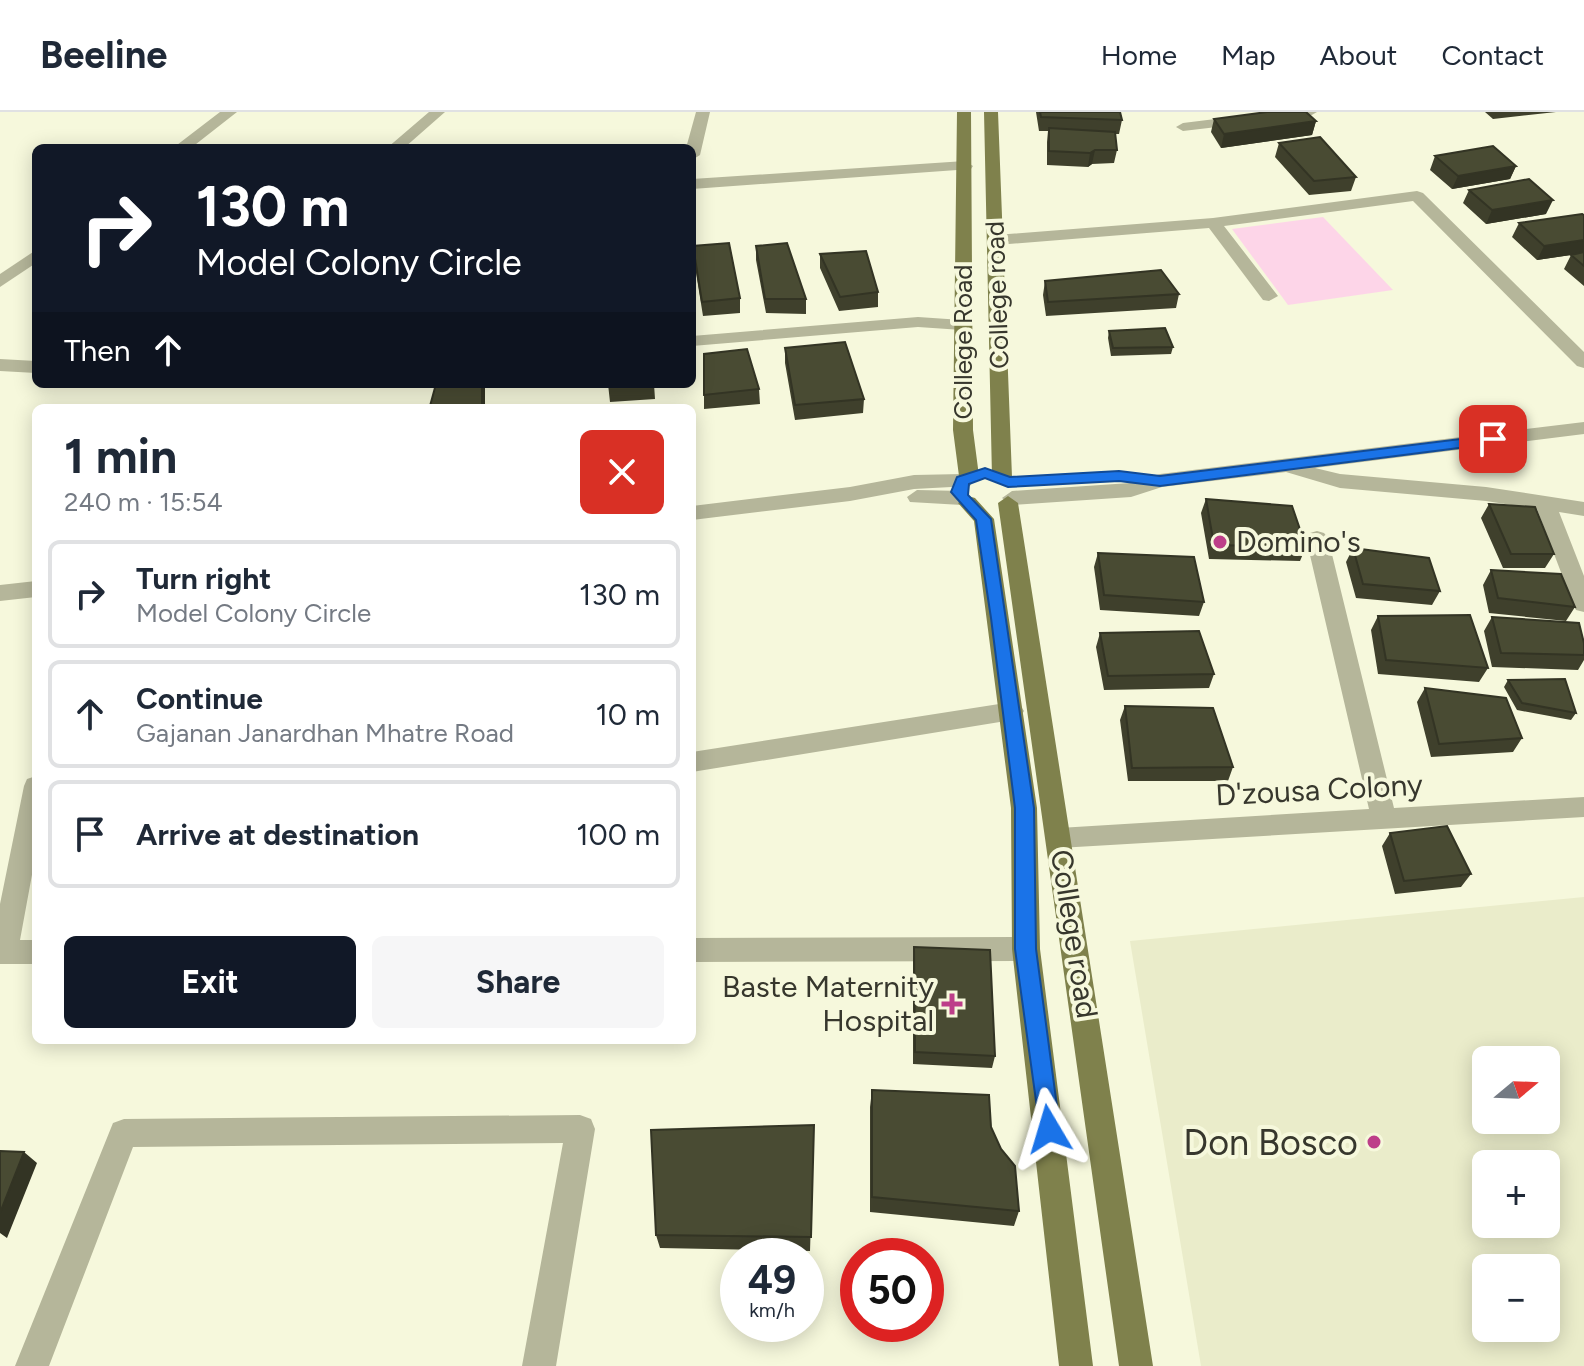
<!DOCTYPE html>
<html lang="en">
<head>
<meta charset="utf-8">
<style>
  :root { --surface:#fff; --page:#f6f6f7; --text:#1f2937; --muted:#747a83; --line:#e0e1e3; --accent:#111827 }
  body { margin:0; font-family:Figtree,sans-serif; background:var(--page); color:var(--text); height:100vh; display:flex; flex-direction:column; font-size:30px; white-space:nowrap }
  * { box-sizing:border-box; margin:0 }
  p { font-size:26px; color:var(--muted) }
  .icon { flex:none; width:44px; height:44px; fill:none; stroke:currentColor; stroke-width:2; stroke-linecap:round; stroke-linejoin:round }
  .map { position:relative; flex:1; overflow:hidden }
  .panel { position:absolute; left:32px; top:292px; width:664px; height:640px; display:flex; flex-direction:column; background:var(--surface); border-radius:12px; box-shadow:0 4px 20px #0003 }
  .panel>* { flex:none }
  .hud { position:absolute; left:32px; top:32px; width:664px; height:244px; border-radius:12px; box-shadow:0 4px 20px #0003; background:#111827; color:#fff; overflow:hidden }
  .needle { width:52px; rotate:71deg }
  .fabs { position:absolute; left:1472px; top:934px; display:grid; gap:16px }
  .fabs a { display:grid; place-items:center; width:88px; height:88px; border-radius:12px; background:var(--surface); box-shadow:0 4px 20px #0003; font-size:40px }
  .speed { position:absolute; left:720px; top:1126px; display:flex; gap:16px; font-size:40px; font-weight:700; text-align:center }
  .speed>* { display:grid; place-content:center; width:104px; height:104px; border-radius:50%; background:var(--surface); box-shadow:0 4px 20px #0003; line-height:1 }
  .speed small { font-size:20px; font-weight:400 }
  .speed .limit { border:12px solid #d22; background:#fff; color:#111 }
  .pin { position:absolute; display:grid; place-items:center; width:68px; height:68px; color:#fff; margin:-34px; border-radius:16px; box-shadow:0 4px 12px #0006 }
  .me { position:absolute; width:88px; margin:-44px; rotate:353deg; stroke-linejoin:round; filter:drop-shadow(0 0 6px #0008) }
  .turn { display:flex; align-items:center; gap:28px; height:168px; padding:0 32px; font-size:36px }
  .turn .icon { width:104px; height:104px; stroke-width:2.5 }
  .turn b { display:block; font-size:56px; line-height:68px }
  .then { display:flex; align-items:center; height:76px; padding:0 32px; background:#0003; gap:16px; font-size:30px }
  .round { display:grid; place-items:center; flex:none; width:84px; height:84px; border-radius:12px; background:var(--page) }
  .summary { display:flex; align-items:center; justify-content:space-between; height:136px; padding:0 32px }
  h1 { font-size:48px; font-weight:700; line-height:60px }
  .button { display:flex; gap:16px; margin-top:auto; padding:16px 32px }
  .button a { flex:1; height:92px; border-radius:12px; background:var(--accent); color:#fff; font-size:32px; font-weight:700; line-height:92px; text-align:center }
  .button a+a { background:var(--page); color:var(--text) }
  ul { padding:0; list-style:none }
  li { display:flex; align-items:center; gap:24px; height:108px; margin:0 16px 12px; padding:0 16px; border:4px solid var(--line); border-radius:12px }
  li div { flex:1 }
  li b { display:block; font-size:30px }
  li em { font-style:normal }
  header { display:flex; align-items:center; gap:48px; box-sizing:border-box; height:112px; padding:0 40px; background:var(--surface); border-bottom:2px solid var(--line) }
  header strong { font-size:38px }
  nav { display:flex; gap:44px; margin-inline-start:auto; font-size:28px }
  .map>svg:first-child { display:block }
  .built { fill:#eaecca; fill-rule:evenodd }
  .green { fill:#fdd5e8 }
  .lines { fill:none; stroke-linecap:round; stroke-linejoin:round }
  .minor { fill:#b5b69a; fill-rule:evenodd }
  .major { fill:#7f814c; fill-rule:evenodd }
  .wall { fill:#3f402c }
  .shaded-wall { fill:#333424 }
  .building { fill:#494b33; stroke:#333424; stroke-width:2 }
  .route { fill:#1a73e8; stroke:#114b97; stroke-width:2 }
  .poi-dot { fill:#bd3e89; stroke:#f6f8dc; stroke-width:3 }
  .labels { text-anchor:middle; stroke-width:8; stroke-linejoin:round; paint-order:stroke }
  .far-street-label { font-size:26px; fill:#37372d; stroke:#f6f8dc }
  .poi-label { font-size:30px; fill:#37372d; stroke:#f6f8dc; text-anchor:start }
  .street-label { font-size:30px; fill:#37372d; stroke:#f6f8dc }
  .near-poi-label { font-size:36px; fill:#37372d; stroke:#f6f8dc; text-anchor:end }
</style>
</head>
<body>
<header>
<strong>Beeline</strong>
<nav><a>Home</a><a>Map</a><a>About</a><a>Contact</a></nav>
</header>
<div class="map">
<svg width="1584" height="1254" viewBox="0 0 1584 1254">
  <rect width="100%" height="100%" fill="#f6f8dc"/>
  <path class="built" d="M1584 785V1254H1201L1130 829ZM1486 948H1546V1008H1486ZM1486 1052H1546V1112H1486ZM1486 1156H1546V1216H1486Z"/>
  <path class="green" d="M1323 105 1393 178 1288 193 1232 117Z"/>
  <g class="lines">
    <path class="minor" d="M220 0H237L191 36H173Z
      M429 0H445L404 36H387Z
      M696 0H710L700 43 692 48V36H686Z
      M1272 0H1317L1310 4 1183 19 1176 15 1183 11Z
      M965 49 973 54 971 57 692 77V67Z
      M1417 79 1423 81 1584 240V256L1577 254 1413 89 1224 114 1278 184 1269 189 1263 188 1209 116 996 133 988 128 996 123 1213 106Z
      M36 138V151L0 175V162Z
      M918 205 962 208 971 213 962 218 918 215 692 234V224Z
      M0 247 36 249V261L0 259Z
      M1584 310V322L1315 356 1340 362 1486 375 1584 390V404L1559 400 1584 464V500L1576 498 1573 492 1537 397 1486 389 1340 376 1286 360 1162 375 1131 385 1012 393 1002 386 1012 379 1130 371 1160 362Z
      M963 362 970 364 973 369 970 374 914 377 850 389 692 408V394L850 375 914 363Z
      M917 378 962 379 972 386 962 393 910 390 907 385Z
      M1317 419 1324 421 1328 426 1394 696 1584 685V705L1059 736 1050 733 1046 726 1050 719 1059 716 1369 697 1306 426 1310 421Z
      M36 469V485L0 489V473Z
      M1012 590 1020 593 1024 599 1020 605 1012 608 692 660V640Z
      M36 664V741L20 828H36V852H0V792L24 674 27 667Z
      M1026 825 1036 829 1040 837 1036 845 1026 849 692 850V826Z
      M580 1003 591 1007 595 1017 556 1254H522L563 1031 133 1035 49 1254H15L113 1011 124 1007Z"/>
    <path class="major" d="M957 0H971L973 318 979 364 969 371 959 364 953 318Z
      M984 0H998L1012 365 1002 372 992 365Z
      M968 384 975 386 994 407 1037 696 1040 837 1093 1254H1059L1012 837 1011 696 974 409 958 391Z
      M1008 384 1018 391 1153 1254H1119L998 391Z"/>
  </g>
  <path class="wall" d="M1036 0H1120L1122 8 1119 22H1115L1117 38 1114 51 1092 52 1088 55 1047 53V30L1048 19H1039Z
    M1485 0H1556L1493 7Z
    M1214 7 1316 9 1312 23 1221 36 1211 20Z
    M1279 31 1356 65 1351 79 1309 83 1275 45Z
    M1435 44 1516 54 1510 67 1452 77 1430 58Z
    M1469 78 1546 102 1486 112 1463 91Z
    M1584 103V174L1564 157 1571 143 1537 148 1512 125 1519 111Z
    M693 134 740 186V201L703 204 694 148Z
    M756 134 806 187V202L766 201 756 148Z
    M820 142 878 180V195L839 199 820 156Z
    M1045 169 1179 182 1176 196 1046 204 1043 183Z
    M1109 219 1173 235 1171 242 1111 244 1108 226Z
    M785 236 864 287 863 301 795 308 785 251Z
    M436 272 485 296H431Z
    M608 272H654L655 287 610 290Z
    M759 277 760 292 704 297V283Z
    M1206 387 1306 435 1300 449 1209 447 1201 401Z
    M1489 392 1554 442 1545 456H1503L1481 406Z
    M1353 436 1440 479 1432 493 1356 486 1346 450Z
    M1098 441 1204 490 1199 504 1100 498 1094 455Z
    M1491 458 1575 495 1566 509 1489 501 1483 473Z
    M1378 504 1488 556 1479 570 1378 562 1371 518Z
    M1492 505 1584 531V548L1578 558 1492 555 1484 519Z
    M1100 521 1214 562 1209 576 1104 578 1096 535Z
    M1508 568 1576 601 1571 608 1517 598 1504 575Z
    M1425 576 1522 626 1513 640 1431 645 1417 590Z
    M1125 594 1233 655 1228 669H1128L1120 608Z
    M1390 721 1471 762 1461 775 1395 782 1382 734Z
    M914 835 995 944 992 956 913 952V847Z
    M872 978 991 1015 1001 1037 1019 1099 1014 1114 870 1100V995Z
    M814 1013 810 1139 660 1136 656 1123Z"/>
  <path class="shaded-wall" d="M1316 9 1312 23 1221 36 1224 22Z
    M1095 38 1092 52 1088 55 1090 41Z
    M1516 54 1510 67 1452 77 1458 64Z
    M1553 88 1546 102 1486 112 1492 98Z
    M1584 128V141L1537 148 1544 134Z
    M482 272H485V296H482Z
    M24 1040 37 1051 7 1126 0 1121V1101Z"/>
  <path class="building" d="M1040 0H1120L1122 8 1041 5Z
    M1267 0H1306L1316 9 1224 22 1214 7Z
    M1049 16 1115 20 1117 38H1095L1090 41 1049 39Z
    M1320 25 1356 65 1314 69 1279 31Z
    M1493 34 1516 54 1458 64 1435 44Z
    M1529 67 1553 88 1492 98 1469 78Z
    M1582 102 1584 103V128L1544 134 1519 111Z
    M729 131 740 186 702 190 693 134Z
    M787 131 806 187H765L756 134Z
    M866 139 878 180 840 185 820 142Z
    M1584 140V154L1571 143Z
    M1161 158 1179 182 1048 190 1045 169Z
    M1165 216 1173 235 1113 236 1109 219Z
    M845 230 864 287 795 293 785 236Z
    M747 237 759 277 704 283V242Z
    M436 272H482V294H430Z
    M608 272H654V273L609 275Z
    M1206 387 1292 394 1306 435 1214 433Z
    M1489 392 1535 395 1554 442H1511Z
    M1353 436 1429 446 1440 479 1363 472Z
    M1098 441 1194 445 1204 490 1104 483Z
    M1491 458 1561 462 1575 495 1498 486Z
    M1470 503 1488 556 1386 548 1378 504Z
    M1492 505 1579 511 1584 531V543L1501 541Z
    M1199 519 1214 562 1108 564 1100 521Z
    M1565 567 1576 601 1522 591 1508 568Z
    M1425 576 1506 586 1522 626 1439 632Z
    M1125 594 1213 596 1233 655 1132 656Z
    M1447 714 1471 762 1404 769 1390 721Z
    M914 835 990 838 995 944 915 940Z
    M872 978 989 983 991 1015 1001 1037 1015 1054 1019 1099 872 1085Z
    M814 1013 811 1125 656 1123 651 1018Z
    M0 1039 24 1040 0 1101Z"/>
  <path class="route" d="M1493 323 1500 327 1498 331 1160 374 1119 369 1008 375 985 366 969 372 968 383 991 407 1034 696 1036 837 1060 1017 1057 1025 1049 1028 1041 1025 1015 837V696L991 506 976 408 951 380 957 365 985 356 1010 365 1119 359 1160 364Z"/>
  <g class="poi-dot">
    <circle cx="1220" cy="430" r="8"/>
    <path d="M948 880h8v8h8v8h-8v8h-8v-8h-8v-8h8z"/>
    <circle cx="1374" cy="1030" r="8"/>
  </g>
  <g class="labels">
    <g class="far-street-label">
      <text transform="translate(997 183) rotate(-92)" y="9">College road</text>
      <text transform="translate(963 230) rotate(-90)" y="9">College Road</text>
    </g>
    <g class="poi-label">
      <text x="1236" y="440">Domino's</text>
      <text x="934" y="885" text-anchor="end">Baste Maternity<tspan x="934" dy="34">Hospital</tspan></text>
    </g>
    <g class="street-label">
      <text transform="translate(1319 678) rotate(-3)" y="10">D'zousa Colony</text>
      <text transform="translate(1074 822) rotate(81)" y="10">College road</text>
    </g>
    <g class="near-poi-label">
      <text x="1358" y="1043">Don Bosco</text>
    </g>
  </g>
</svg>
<div class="fabs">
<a><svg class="needle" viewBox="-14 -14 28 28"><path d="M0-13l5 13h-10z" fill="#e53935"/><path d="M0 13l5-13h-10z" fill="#747a83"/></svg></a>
<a>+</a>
<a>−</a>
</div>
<div class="speed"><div>49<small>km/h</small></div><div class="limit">50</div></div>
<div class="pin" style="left:1493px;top:327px;background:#d93025"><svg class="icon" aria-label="arrive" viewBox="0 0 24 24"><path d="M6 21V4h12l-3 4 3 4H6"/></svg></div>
<svg class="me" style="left:1049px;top:1017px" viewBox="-20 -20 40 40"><path d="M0-17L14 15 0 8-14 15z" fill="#1a73e8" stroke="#fff" stroke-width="4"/></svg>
<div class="hud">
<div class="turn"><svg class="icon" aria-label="right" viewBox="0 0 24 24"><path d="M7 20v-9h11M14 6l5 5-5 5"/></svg><div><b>130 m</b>Model Colony Circle</div></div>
<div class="then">Then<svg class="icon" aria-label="ahead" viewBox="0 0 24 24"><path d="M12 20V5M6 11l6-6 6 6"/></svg></div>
</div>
<section class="panel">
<div class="summary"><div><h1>1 min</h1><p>240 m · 15:54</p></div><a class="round" style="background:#d93025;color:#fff"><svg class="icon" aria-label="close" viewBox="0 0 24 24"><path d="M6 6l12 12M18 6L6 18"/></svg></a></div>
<ul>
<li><svg class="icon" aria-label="right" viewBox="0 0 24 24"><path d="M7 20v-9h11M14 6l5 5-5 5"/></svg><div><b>Turn right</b><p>Model Colony Circle</p></div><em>130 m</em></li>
<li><svg class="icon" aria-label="ahead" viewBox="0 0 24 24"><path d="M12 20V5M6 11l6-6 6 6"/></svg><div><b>Continue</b><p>Gajanan Janardhan Mhatre Road</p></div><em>10 m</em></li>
<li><svg class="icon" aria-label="arrive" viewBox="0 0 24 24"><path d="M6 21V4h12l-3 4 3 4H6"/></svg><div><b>Arrive at destination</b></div><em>100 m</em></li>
</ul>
<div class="button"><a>Exit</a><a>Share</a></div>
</section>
</div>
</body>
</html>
